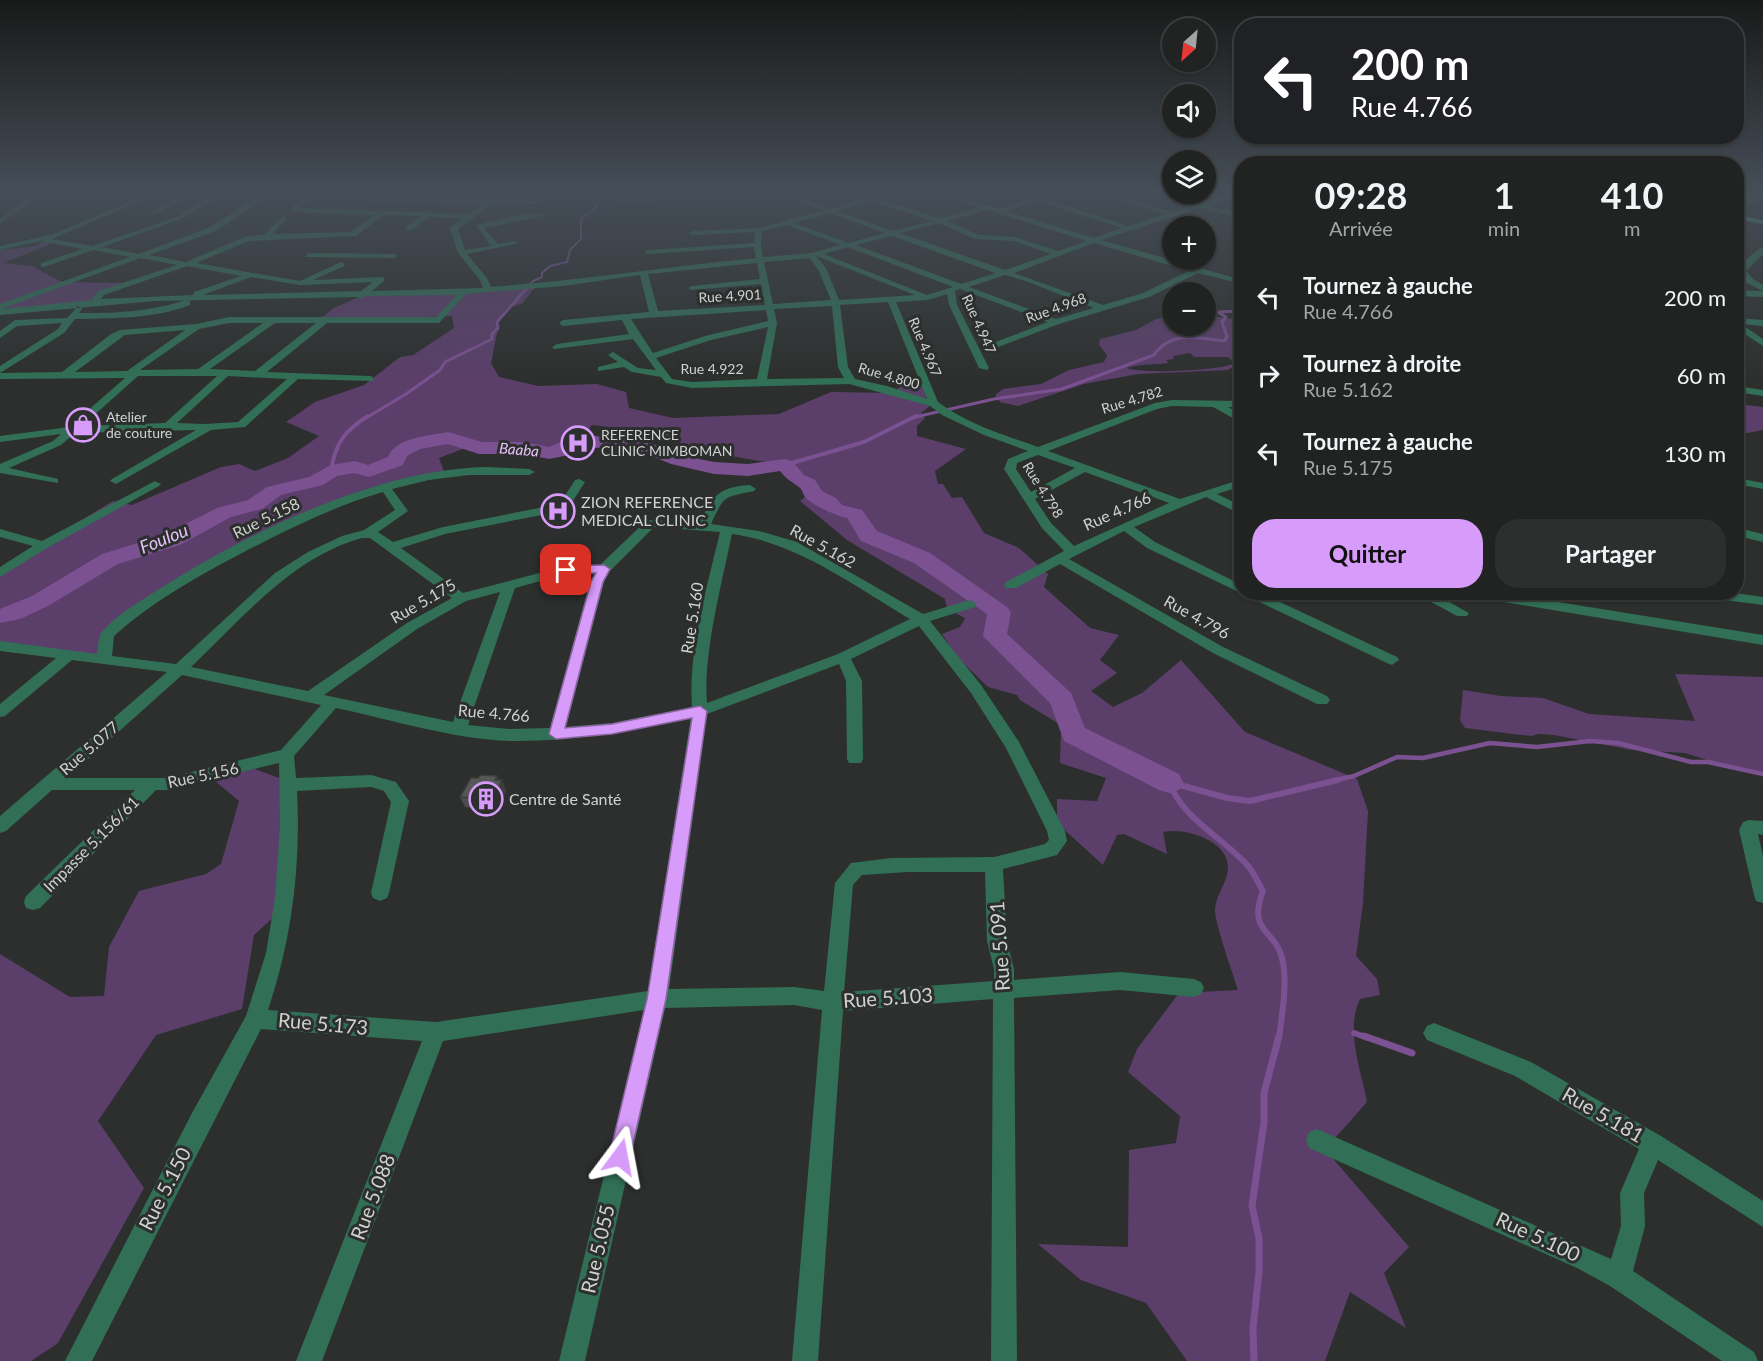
<!DOCTYPE html>
<html lang="fr">
<head>
<meta charset="utf-8">
<style>
  :root { --surface:#212322; --page:#2d2f2f; --text:#f1f3f6; --muted:#a2a4a5; --line:#3e4040; --accent:#d79bf9 }
  body { margin:0; font-family:Lato,sans-serif; background:var(--page); color:var(--text); height:100vh; display:flex; flex-direction:column; font-size:22px; white-space:nowrap }
  * { box-sizing:border-box; margin:0 }
  p { font-size:20px; color:var(--muted) }
  .icon { flex:none; width:33px; height:33px; fill:none; stroke:currentColor; stroke-width:2; stroke-linecap:round; stroke-linejoin:round }
  .map { position:relative; flex:1; overflow:hidden }
  .details { position:absolute; left:1234px; top:156px; width:510px; height:444px; display:flex; flex-direction:column; background:var(--surface); border-radius:24px; box-shadow:0 2px 4px #0004,0 0 0 2px var(--line) }
  .details>* { flex:none }
  .guide { position:absolute; left:1234px; top:18px; width:510px; height:126px; border-radius:24px; box-shadow:0 2px 4px #0004,0 0 0 2px var(--line); background:#202124; color:#fff; overflow:hidden }
  .needle { width:39px; rotate:207deg }
  .controls { position:absolute; left:1162px; top:18px; display:grid; gap:12px }
  .controls a { display:grid; place-items:center; width:54px; height:54px; border-radius:50%; background:var(--surface); box-shadow:0 2px 4px #0004,0 0 0 2px var(--line); font-size:30px }
  .pin { position:absolute; display:grid; place-items:center; width:51px; height:51px; color:#fff; margin:-26px; border-radius:12px; box-shadow:0 3px 9px #0006 }
  .me { position:absolute; width:66px; margin:-33px; rotate:13deg; stroke-linejoin:round; filter:drop-shadow(0 0 4px #0008) }
  .turn { display:flex; align-items:center; gap:21px; height:126px; padding:0 18px; font-size:27px }
  .turn .icon { width:78px; height:78px; stroke-width:2.5 }
  .turn b { display:block; font-size:42px; line-height:51px }
  .eta { display:flex; justify-content:space-evenly; align-items:center; height:102px; text-align:center }
  .eta b { font-size:36px; font-weight:700; line-height:42px }
  .cta { display:flex; gap:12px; margin-top:auto; padding:12px 18px }
  .cta a { flex:1; height:69px; border-radius:24px; background:var(--accent); color:#111; font-size:24px; font-weight:700; line-height:69px; text-align:center }
  .cta a+a { background:var(--page); color:var(--text) }
  ul { padding:0; list-style:none }
  li { display:flex; align-items:center; gap:18px; height:78px; padding:0 18px }
  li div { flex:1 }
  li b { display:block; font-size:22px }
  li em { font-style:normal }
  .map>svg:first-child { display:block }
  .green { fill:#5b3f6a; fill-rule:evenodd }
  .lines { fill:none; stroke-linecap:round; stroke-linejoin:round }
  .stream-far5 { stroke:#7b5191; stroke-width:2 }
  .stream-far4 { stroke:#7b5191; stroke-width:3 }
  .stream-far3 { stroke:#7b5191; stroke-width:4 }
  .stream-far2 { stroke:#7b5191; stroke-width:4.5 }
  .stream-far1 { stroke:#7b5191; stroke-width:6 }
  .stream { stroke:#7b5191; stroke-width:7 }
  .river { fill:#7b5191; fill-rule:evenodd }
  .minor { fill:#316f56; fill-rule:evenodd }
  .major { fill:#3fa981; fill-rule:evenodd }
  .wall { fill:#494c4a }
  .shaded-wall { fill:#3c3e3c }
  .building { fill:#555856; stroke:#3c3e3c; stroke-width:1.5 }
  .route { fill:#d79bf9; stroke:#8c65a2; stroke-width:1.5 }
  .labels { text-anchor:middle; stroke-width:6; stroke-linejoin:round; paint-order:stroke }
  .far-street-label { font-size:14px; fill:#d0d2d1; stroke:#2c2f2d }
  .far-poi-label { font-size:14px; fill:#d0d2d1; stroke:#2c2f2d; text-anchor:start }
  .far-water-label { font-size:15px; font-style:italic; fill:#e5c2f9; stroke:#2c2f2d }
  .poi-label { font-size:16px; fill:#d0d2d1; stroke:#2c2f2d; text-anchor:start }
  .street-label { font-size:16px; fill:#d0d2d1; stroke:#2c2f2d }
  .water-label { font-size:18px; font-style:italic; fill:#e5c2f9; stroke:#2c2f2d }
  .near-street-label { font-size:20px; fill:#d0d2d1; stroke:#2c2f2d }
</style>
</head>
<body>
<div class="map">
<svg width="1763" height="1361" viewBox="0 0 1763 1361">
  <rect width="100%" height="100%" fill="#2c2f2d"/>
  <path class="green" d="M44 240 51 244 3 263 32 266 62 282 131 283 101 293 95 302 0 312V250L36 246Z
    M536 286 523 303 506 309 497 321 498 328 491 363 499 377 538 386 597 384 626 392 629 408 673 418 779 414 831 392 892 393 906 382 922 384 929 407 921 413 925 418 917 426V436L966 449 935 471 938 484H943L952 498 962 497 984 533 1019 548 1048 574 1044 587 1090 628 1119 635 1100 660 1117 673 1091 691 1113 707 1142 693 1181 660 1245 732 1357 779 1368 811 1363 903 1356 956 1377 979 1380 995 1360 999C1345 1030 1361 1070 1367 1102L1329 1145V1154L1409 1247 1384 1273 1406 1328 1350 1292 1325 1361H1187L1146 1303 1081 1280 1038 1244 1128 1247 1129 1150 1176 1143 1180 1116 1128 1072 1137 1049 1179 993 1238 990C1233 974 1214 921 1215 909 1216 895 1227 883 1228 869 1230 841 1185 827 1163 832L1167 854 1124 834 1117 835 1103 865 1057 823V799L1097 801 1106 778 1060 763 1061 725 1020 700 1017 695 988 687 958 658 942 634 960 627 965 618 947 609 945 599 847 540 800 501 811 492 809 486 790 473 785 465C753 460 720 455 688 446 656 437 626 428 592 425L582 439 599 444 590 450 571 446 549 453 523 448H482L473 445 439 458 445 474 374 489 210 565 115 627 104 658 0 646V570L113 501 132 505 221 467 239 464 255 471 288 458 319 436 286 422 315 402 364 385 400 357 413 355 454 328 452 316 358 320 321 318 334 308 361 296Z
    M1173 315V326H1206V315L1234 319 1235 328 1242 334V363L1227 370 1138 374 1084 384 1018 406 1000 402 995 395 1003 389 1041 384 1069 370 1104 362 1107 355 1099 345 1100 339 1136 330 1156 319ZM1190 353 1194 357H1228L1235 363C1221 371 1140 374 1127 368 1142 363 1154 365 1169 363L1166 360 1174 359 1173 356Z
    M1737 404 1763 407V430L1737 435Z
    M1675 674 1763 677V774L1747 769 1742 771 1685 753 1632 750 1554 735 1539 734 1531 736 1465 728 1460 720 1463 690 1501 696 1543 698 1589 714 1695 721Z
    M249 767 282 779 277 914 254 935 242 1009 156 1035 98 1121 144 1188 58 1343 31 1361H0V954L70 997 104 996 109 947 139 891 206 874 221 864 239 801 215 781 227 771Z"/>
  <g class="lines">
    <path class="stream-far5" d="M525 291 533 281 542 277V273L550 266 567 262 570 250 581 239V218L595 209 596 204 615 189"/>
    <path class="stream-far4" d="M366 418 406 394 440 370 445 362 492 339V334L498 328 497 322 526 289
      M911 418 994 399 1062 389 1154 355C1171 330 1198 338 1224 341L1227 337 1222 322 1226 317 1218 312 1242 311"/>
    <path class="stream-far3" d="M785 465 864 442 916 416
      M331 471C335 444 344 431 368 416"/>
    <path class="stream-far2" d="M1331 781 1354 776 1397 757 1423 758 1490 743 1537 747 1590 741 1618 743 1691 762H1708L1763 774"/>
    <path class="stream-far1" d="M1169 782C1183 820 1224 838 1249 867 1254 873 1258 883 1263 891 1247 933 1275 929 1282 958 1288 982 1282 1014 1279 1038
      M1169 782 1227 798 1250 801 1338 780
      M1354 1033 1368 1038"/>
    <path class="stream" d="M1364 1036 1412 1053
      M1254 1361 1253 1328 1259 1272V1238L1252 1206 1264 1122V1093L1279 1036"/>
    <path class="river" d="M448 432 482 442H523L549 447 581 434 653 444 684 456 714 462 748 464 785 459 792 461 804 475 815 480 822 491 836 498 842 505 862 510 877 531 930 553 1007 607 1011 612 1007 634 1071 693 1085 728 1179 774 1183 782 1179 790 1169 793 1159 790 1064 741 1050 703 983 636 987 614 914 563 861 541 847 518C834 515 817 507 807 499 803 496 803 490 799 487 792 482 786 479 780 471L748 476 714 474 671 464 649 455 584 446 569 455 549 459 523 454H479L448 444 420 449 407 456 403 465 369 477 354 473 337 476 323 485 281 495 262 509 231 517 180 545 118 564 48 606 20 619 0 623V609L32 596 102 554 164 535 217 508 248 500 267 487 309 477 331 465 355 461 368 465 388 457C396 437 429 436 448 432Z"/>
    <path class="minor" d="M41 189H48L0 224V219L31 196H0V192H37Z
      M158 189 490 200 504 192 501 189H509L511 193 500 200 542 201 540 204H492L458 229 465 250 491 246 476 225C493 222 529 209 544 216L484 228 498 244 515 241 519 243 467 254 487 278 491 287C580 280 667 267 756 258L754 247 648 254 644 252 648 250 754 243 755 232 693 235 689 233 693 231 759 228 823 210 767 189 787 193 814 189 794 195 831 208 902 189H913L879 199 940 218 980 208 924 189H934L999 209 1032 199 1006 189C1018 189 1029 197 1040 196 1052 196 1062 189 1074 189L1046 199 1128 226 1165 214 1080 189H1091L1172 212 1196 204 1143 189H1154L1203 202 1242 190V194L1209 206 1242 214V218L1200 208 1101 240 1242 280V284L1198 273 1149 297 1059 324 993 349 988 346 990 344 1048 322 960 289 955 291 957 305 989 368 987 370 979 368 949 305 947 294 928 300 896 302 938 402C967 424 1004 435 1038 447L1155 403 1172 400 1242 401V407H1228L1242 415V423L1213 407 1172 406 1157 409 1048 451 1180 499 1242 479V486L1217 494 1242 506V515L1206 497 1134 527 1155 542 1242 585V592H1259L1397 657 1399 660 1392 665 1387 663 1147 548 1124 531 1069 559 1223 647 1327 696 1330 700 1327 704H1317L1213 653 1060 564 1016 588H1006L1004 585 1006 582 1064 551 1042 528 1004 469 1008 459 1028 451 984 435 942 415 930 406 849 384 692 388 666 383 661 377 632 372 624 367 598 371V367L618 362 608 355 613 352 638 368 656 370 633 339 554 349 552 347 557 344 629 334 622 320 563 326 559 323 563 320 649 312 640 275 563 286 466 294 439 323H327L267 372 370 376 373 377V381L298 379 245 427 211 430 116 484 110 481 112 479 196 430 75 433 61 445 9 468 58 479V483L0 473V464L53 441 61 434 0 442V436L69 427 125 378 0 379V373L62 372 111 334 120 330 196 324 229 317H436L457 295 366 296 361 299 357 297 155 301 0 315V304L130 257 93 250 44 267H41V263L83 249 41 241 0 250V246L54 234ZM157 194 183 195 152 212 154 215 190 195 211 196 177 217 92 246 52 239ZM220 196 258 197 210 227 139 254 102 247 181 219ZM267 197 301 198 290 210 293 212 375 215 351 232 273 234 287 218 283 216 265 234 244 237 186 262 149 255 216 231ZM309 199 483 204 469 214 388 211 385 209 381 211 298 208ZM872 201 932 221 893 231 837 211ZM1039 201 1121 228 1094 238 1006 211ZM988 210 1087 241 1058 251 1015 237 979 235 947 221ZM830 213 885 233 849 243 794 223ZM384 215 421 216 406 227 409 231 430 217 463 218 450 228 458 253 480 280 483 288 372 291 384 281V277L313 280 344 266 345 264 341 262 300 281 196 263 249 241 356 236ZM939 223 975 239 1014 241 1051 254 1005 270 900 233ZM787 225 841 245 811 253 763 257 761 245 762 231ZM892 236 995 273H996L961 284 856 245ZM1094 243 1189 271 1143 293 1103 305 1014 273ZM848 247 953 287 927 295 824 254ZM816 256 915 295 839 300 826 268ZM140 258 177 265 98 291 92 300 1 309ZM809 258 818 269 831 300 773 304 764 262ZM757 263 760 279 692 286 688 288 692 290 761 284 765 305 658 311 648 274ZM187 266 241 276 194 292 193 295 101 299 104 295ZM1005 275 1026 281 1094 308 1056 319 969 287ZM251 277 300 285 373 282 361 291 203 295ZM888 302 927 399 887 386 855 379 848 367 840 305ZM832 306 838 367 844 378 767 379 777 323 774 309ZM766 310 768 321 705 336 653 353 631 319ZM229 323H263L198 369 140 370 199 329ZM275 323H316L255 371 210 369ZM768 327 757 379 692 382 672 379 656 358 711 340ZM185 330 127 371 75 372 125 335ZM138 376H217L165 423 82 426ZM228 376 287 379 238 422 204 424 177 423ZM1038 455 1075 468 1031 492 1016 469 1017 463ZM1085 472 1169 503 1074 546 1051 523 1035 499Z
      M738 189H744L740 195 729 197 623 202 620 200 729 193 736 192Z
      M1737 192 1756 196 1763 192V197L1737 212V207L1751 199 1737 196Z
      M1760 248H1763V254L1746 271 1753 279 1763 285V291L1747 283 1738 271 1740 265Z
      M308 253 394 254 398 256 394 258 305 257Z
      M1737 290 1763 291V297L1737 296Z
      M187 300 190 301V305C153 319 115 318 75 319L64 333 0 373V366L58 329 62 323 17 326 0 338V331L15 320 67 318 78 306 82 309 79 313C121 313 146 312 187 300Z
      M1737 318 1763 320V326L1741 324 1763 339V346L1737 329Z
      M1737 386 1763 390V396L1737 392Z
      M486 467 529 469 535 472 529 475H469L429 480 392 489 408 511 378 532 393 542 443 527 554 505 561 502 575 480 579 479 585 482 569 507 562 511 445 534 401 548 463 593 566 566 600 565 647 520 699 523C713 496 718 487 750 485L756 489 754 491C723 498 725 494 711 524L759 531 797 542 923 614 970 600 977 604 975 607 930 621 981 685 1019 742 1065 831 1067 841 1057 855 1003 869 1007 941 1014 969V980L1120 972 1194 979 1201 982 1204 988 1201 994 1194 997 1120 990 1014 998 1017 1361H991L993 999 843 1011 818 1361H792L822 1010 794 1005 665 1008 585 1361H559L644 1010 443 1041 322 1361H296L422 1041 261 1029 92 1361H65L192 1113 246 1016 266 953 275 898 280 825 279 763 167 790H156L40 908 33 910 26 908 24 902 26 896 135 790H52L6 831 0 833V816L167 672 72 660 5 716 0 717V704L56 658 0 651V641L97 654C98 647 98 637 102 632 115 616 136 604 153 593 223 548 303 507 383 484 416 474 451 468 486 467ZM383 492 395 510 364 530 342 536 308 552 275 573 176 664 112 656 114 636C153 601 198 576 244 552 289 529 334 506 383 492ZM654 527 720 532C707 587 688 651 692 707L612 723 566 727 604 582 610 571ZM732 534C798 543 854 586 910 619L838 654 707 703C703 653 722 583 732 534ZM362 538H370L452 598 407 623 308 691 191 667C242 619 292 557 362 538ZM595 573 590 582 550 728 509 729 468 725 515 588 566 574ZM500 592 453 722 324 695 417 629 466 601ZM919 626 971 693 1006 748 1047 831 1049 840 1045 844 994 857 891 858 851 863 835 883 824 991 794 987 669 989 707 714 839 664 846 681 847 759 849 763H861L863 759 862 681 851 659ZM182 675 321 705 281 750 167 778H67ZM336 708C393 720 452 739 510 741 572 742 631 731 691 718L648 991 436 1022 268 1010C292 939 301 866 297 791L371 787 384 791 391 802 371 893 373 898 380 901 387 898 389 893 409 801 396 782 371 775 296 778 294 756ZM908 872H985L987 941 994 969V981L844 992 853 885 862 875Z
      M1737 478 1763 483V489L1737 484Z
      M155 481 161 484 159 486 47 548 0 577V567L33 546 0 537V529L42 541Z
      M1737 528 1763 534V542L1737 536Z
      M1413 592H1431L1469 613 1467 616H1457Z
      M1462 592H1496L1763 635V645L1468 596Z
      M1688 592H1729L1763 597V605L1694 596Z
      M1749 820 1763 821V835L1758 834 1763 856V903L1756 901 1754 895 1739 830 1743 822Z
      M1434 1023 1531 1062 1661 1136 1763 1201V1227L1658 1160 1644 1193 1645 1226 1633 1271 1754 1352 1758 1361H1722L1610 1286 1577 1268 1309 1148 1306 1140 1309 1132 1317 1129 1611 1259 1621 1226 1620 1193 1639 1149 1515 1076 1427 1040 1423 1033 1427 1026Z"/>
    <path class="major" d="M1737 215 1763 220V224L1737 219Z"/>
  </g>
  <path class="wall" d="M497 776 499 780H502L506 791 494 815 476 814 473 808 465 807 460 797 478 778Z"/>
  <path class="shaded-wall" d="M497 776 500 784 502 780 506 791 494 815 490 805 495 780Z"/>
  <path class="building" d="M481 775 497 776 495 780H502L490 805 471 803 474 798 460 797 471 778H478Z"/>
  <linearGradient id="sky" x2="0" y2="1"><stop stop-color="#181a19"/><stop offset="0.5" stop-color="#454d57"/><stop offset="1" stop-color="#454d57" stop-opacity="0"/></linearGradient>
  <rect width="1763" height="380" fill="url(#sky)"/>
  <path class="route" d="M604 565 610 569 603 582 565 728 612 724 700 706 707 711 666 999 630 1157 627 1165 620 1168 612 1165 609 1157 647 999 692 718 612 734 556 739 549 734 591 582 596 573H566L560 570 566 566Z"/>
  <defs>
    <g id="shop-ring" transform="scale(1.725)"><circle r="9.5" fill="#2c2f2d" stroke="#d79bf9" stroke-width="1.5"/><path d="M-5-2.5h2.3a2.7 3.5 0 0 1 5.4 0H5L5.5 6h-11ZM-1.5-2.5h3a1.5 2.3 0 0 0-3 0Z" fill="#d79bf9"/></g>
    <g id="hospital-ring" transform="scale(1.725)"><circle r="9.5" fill="#2c2f2d" stroke="#d79bf9" stroke-width="1.5"/><path d="M-5-5h3v3.5h4V-5h3V5h-3V1.5h-4V5h-3Z" fill="#d79bf9"/></g>
    <g id="building-ring" transform="scale(1.725)"><circle r="9.5" fill="#2c2f2d" stroke="#d79bf9" stroke-width="1.5"/><path d="M-4-6H4V6H1V3H-1V6H-4ZM-2.5-4.3h1.7v1.8h-1.7ZM.8-4.3h1.7v1.8H.8ZM-2.5-1h1.7V.8h-1.7ZM.8-1h1.7V.8H.8Z" fill="#d79bf9"/></g>
  </defs>
  <g fill-rule="evenodd">
    <use href="#shop-ring" x="83" y="425"/>
    <use href="#hospital-ring" x="578" y="443"/>
    <use href="#hospital-ring" x="558" y="511"/>
    <use href="#building-ring" x="486" y="799"/>
  </g>
  <g class="labels">
    <g class="far-street-label">
      <text transform="translate(730 296) rotate(-3)" y="5">Rue 4.901</text>
      <text transform="translate(1056 308) rotate(-20)" y="5">Rue 4.968</text>
      <text transform="translate(979 324) rotate(66)" y="5">Rue 4.947</text>
      <text transform="translate(925 347) rotate(67)" y="5">Rue 4.967</text>
      <text x="712" y="374">Rue 4.922</text>
      <text transform="translate(889 376) rotate(16)" y="5">Rue 4.800</text>
      <text transform="translate(1132 400) rotate(-17)" y="5">Rue 4.782</text>
      <text transform="translate(1043 490) rotate(58)" y="5">Rue 4.798</text>
    </g>
    <g class="far-poi-label">
      <text x="106" y="422">Atelier<tspan x="106" dy="16">de couture</tspan></text>
      <text x="601" y="440">REFERENCE<tspan x="601" dy="16">CLINIC MIMBOMAN</tspan></text>
    </g>
    <g class="far-water-label">
      <text transform="translate(519 450) rotate(5)" y="5">Baaba</text>
    </g>
    <g class="poi-label">
      <text x="581" y="508">ZION REFERENCE<tspan x="581" dy="18">MEDICAL CLINIC</tspan></text>
      <text x="509" y="805">Centre de Santé</text>
    </g>
    <g class="street-label">
      <text transform="translate(1117 511) rotate(-24)" y="6">Rue 4.766</text>
      <text transform="translate(266 518) rotate(-26)" y="6">Rue 5.158</text>
      <text transform="translate(823 546) rotate(29)" y="6">Rue 5.162</text>
      <text transform="translate(423 601) rotate(-30)" y="6">Rue 5.175</text>
      <text transform="translate(1197 617) rotate(29)" y="6">Rue 4.796</text>
      <text transform="translate(692 618) rotate(-81)" y="6">Rue 5.160</text>
      <text transform="translate(494 713) rotate(5)" y="6">Rue 4.766</text>
      <text transform="translate(89 748) rotate(-41)" y="6">Rue 5.077</text>
      <text transform="translate(203 775) rotate(-12)" y="6">Rue 5.156</text>
      <text transform="translate(91 844) rotate(-45)" y="6">Impasse 5.156/61</text>
    </g>
    <g class="water-label">
      <text transform="translate(164 539) rotate(-22)" y="6">Foulou</text>
    </g>
    <g class="near-street-label">
      <text transform="translate(1000 946) rotate(-94)" y="7">Rue 5.091</text>
      <text transform="translate(888 998) rotate(-4)" y="7">Rue 5.103</text>
      <text transform="translate(323 1024) rotate(5)" y="7">Rue 5.173</text>
      <text transform="translate(1603 1115) rotate(30)" y="7">Rue 5.181</text>
      <text transform="translate(165 1189) rotate(-63)" y="7">Rue 5.150</text>
      <text transform="translate(373 1197) rotate(-69)" y="7">Rue 5.088</text>
      <text transform="translate(1538 1237) rotate(25)" y="7">Rue 5.100</text>
      <text transform="translate(598 1249) rotate(-77)" y="7">Rue 5.055</text>
    </g>
  </g>
</svg>
<div class="controls">
<a><svg class="needle" viewBox="-14 -14 28 28"><path d="M0-13l5 13h-10z" fill="#e53935"/><path d="M0 13l5-13h-10z" fill="#a2a4a5"/></svg></a>
<a><svg class="icon" aria-label="sound" viewBox="0 0 24 24"><path d="M4 9h4l5-4v14l-5-4H4zM17 9q2 3 0 6"/></svg></a>
<a><svg class="icon" aria-label="layers" viewBox="0 0 24 24"><path d="M12 4l9 5-9 5-9-5zM3 14l9 5 9-5"/></svg></a>
<a>+</a>
<a>−</a>
</div>
<div class="pin" style="left:566px;top:570px;background:#d93025"><svg class="icon" aria-label="arrive" viewBox="0 0 24 24"><path d="M6 21V4h12l-3 4 3 4H6"/></svg></div>
<svg class="me" style="left:620px;top:1157px" viewBox="-20 -20 40 40"><path d="M0-17L14 15 0 8-14 15z" fill="#d79bf9" stroke="#fff" stroke-width="4"/></svg>
<div class="guide">
<div class="turn"><svg class="icon" aria-label="left" viewBox="0 0 24 24"><path d="M17 20v-9H6M10 6l-5 5 5 5"/></svg><div><b>200 m</b>Rue 4.766</div></div>
</div>
<section class="details">
<div class="eta">
<div><b>09:28</b><p>Arrivée</p></div>
<div><b>1</b><p>min</p></div>
<div><b>410</b><p>m</p></div>
</div>
<ul>
<li><svg class="icon" aria-label="left" viewBox="0 0 24 24"><path d="M17 20v-9H6M10 6l-5 5 5 5"/></svg><div><b>Tournez à gauche</b><p>Rue 4.766</p></div><em>200 m</em></li>
<li><svg class="icon" aria-label="right" viewBox="0 0 24 24"><path d="M7 20v-9h11M14 6l5 5-5 5"/></svg><div><b>Tournez à droite</b><p>Rue 5.162</p></div><em>60 m</em></li>
<li><svg class="icon" aria-label="left" viewBox="0 0 24 24"><path d="M17 20v-9H6M10 6l-5 5 5 5"/></svg><div><b>Tournez à gauche</b><p>Rue 5.175</p></div><em>130 m</em></li>
</ul>
<div class="cta"><a>Quitter</a><a>Partager</a></div>
</section>
</div>
</body>
</html>
